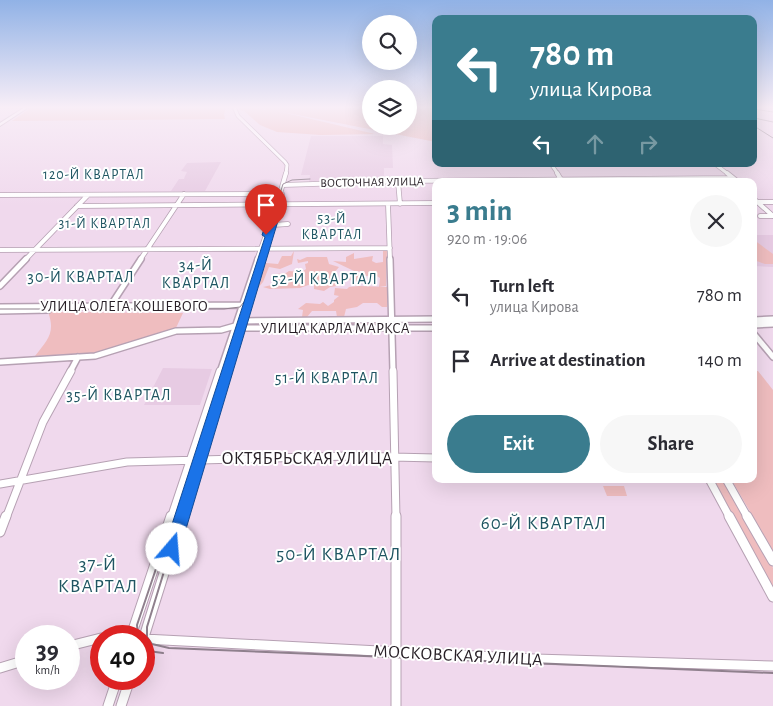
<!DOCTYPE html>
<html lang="en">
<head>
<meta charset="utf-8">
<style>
  :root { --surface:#fff; --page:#f7f7f7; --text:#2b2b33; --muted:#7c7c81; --accent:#3a7c8e }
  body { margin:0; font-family:"Alegreya Sans",sans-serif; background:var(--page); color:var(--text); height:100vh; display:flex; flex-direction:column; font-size:19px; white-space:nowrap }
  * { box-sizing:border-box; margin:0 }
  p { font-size:16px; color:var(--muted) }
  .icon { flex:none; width:28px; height:28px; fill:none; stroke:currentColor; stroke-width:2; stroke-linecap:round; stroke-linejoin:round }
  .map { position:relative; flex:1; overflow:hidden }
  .panel { position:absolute; left:432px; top:178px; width:325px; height:305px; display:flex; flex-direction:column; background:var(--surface); border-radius:10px; box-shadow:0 5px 20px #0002 }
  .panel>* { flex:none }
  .guide { position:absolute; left:432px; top:15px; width:325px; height:152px; border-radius:10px; box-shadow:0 5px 20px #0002; background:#3a7c8e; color:#fff; overflow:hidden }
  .controls { position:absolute; left:362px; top:15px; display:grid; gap:10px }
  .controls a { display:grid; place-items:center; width:55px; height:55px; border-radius:50%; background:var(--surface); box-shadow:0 5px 20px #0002; font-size:25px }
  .speed { position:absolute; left:15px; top:625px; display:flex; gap:10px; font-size:25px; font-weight:700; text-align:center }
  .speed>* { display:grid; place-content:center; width:65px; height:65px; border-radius:50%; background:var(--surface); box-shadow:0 5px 20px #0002; line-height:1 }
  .speed small { font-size:12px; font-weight:400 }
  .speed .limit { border:8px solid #d22; background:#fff; color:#111 }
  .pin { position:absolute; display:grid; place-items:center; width:42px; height:42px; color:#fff; margin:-51px -21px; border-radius:50% 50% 50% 0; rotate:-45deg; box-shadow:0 0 5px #0007 }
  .pin .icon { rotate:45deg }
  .me { position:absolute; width:55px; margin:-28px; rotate:18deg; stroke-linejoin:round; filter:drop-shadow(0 0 4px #0008) }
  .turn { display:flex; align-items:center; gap:18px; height:105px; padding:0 15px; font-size:22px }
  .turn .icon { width:65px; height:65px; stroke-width:2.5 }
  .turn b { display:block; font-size:35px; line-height:42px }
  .lanes { display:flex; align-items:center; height:48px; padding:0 15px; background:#0003; justify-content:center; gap:25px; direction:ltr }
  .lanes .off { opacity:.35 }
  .round { display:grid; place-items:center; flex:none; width:52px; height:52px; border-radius:26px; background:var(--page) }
  .summary { display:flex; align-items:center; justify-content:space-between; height:85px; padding:0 15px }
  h1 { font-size:30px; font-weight:700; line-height:38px; color:var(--accent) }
  .cta { display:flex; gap:10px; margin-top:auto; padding:10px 15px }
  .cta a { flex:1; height:58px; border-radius:30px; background:var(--accent); color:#fff; font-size:20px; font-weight:700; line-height:58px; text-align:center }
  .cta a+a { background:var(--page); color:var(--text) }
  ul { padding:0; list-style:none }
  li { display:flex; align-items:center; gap:15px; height:65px; padding:0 15px }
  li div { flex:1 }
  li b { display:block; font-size:19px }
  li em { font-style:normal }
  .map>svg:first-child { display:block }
  .built { fill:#e7cbe3 }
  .green { fill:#efbdbf }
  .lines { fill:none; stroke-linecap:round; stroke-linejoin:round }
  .minor-far4-casing { stroke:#b6a1b3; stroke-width:4.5 }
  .minor-far3-casing { stroke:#b6a1b3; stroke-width:5.5 }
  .minor-far2-casing { stroke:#b6a1b3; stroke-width:8 }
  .minor-far1-casing { stroke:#b6a1b3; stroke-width:9 }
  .minor-casing { stroke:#b6a1b3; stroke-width:11 }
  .major-casing { stroke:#b6a1b3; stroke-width:2 }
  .minor-far4 { stroke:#fff; stroke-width:3 }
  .minor-far3 { stroke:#fff; stroke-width:4 }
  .minor-far2 { stroke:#fff; stroke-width:5 }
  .minor-far1 { stroke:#fff; stroke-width:7 }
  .minor { stroke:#fff; stroke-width:9 }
  .major { fill:#fff; fill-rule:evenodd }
  .tram-far1 { stroke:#8f808d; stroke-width:1 }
  .tram { stroke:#8f808d; stroke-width:2 }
  .rail { stroke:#8f808d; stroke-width:1 }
  .route { fill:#1a73e8; stroke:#114b97 }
  .labels { text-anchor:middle; stroke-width:4; stroke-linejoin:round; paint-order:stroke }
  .far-street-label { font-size:12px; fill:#271f26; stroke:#fff }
  .far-neighbourhood-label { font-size:14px; letter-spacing:1px; fill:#1f5562; stroke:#fff }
  .street-label { font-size:15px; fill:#271f26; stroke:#fff }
  .neighbourhood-label { font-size:16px; letter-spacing:1px; fill:#1f5562; stroke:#fff }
  .near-street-label { font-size:18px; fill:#271f26; stroke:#fff }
  .near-neighbourhood-label { font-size:19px; letter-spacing:1px; fill:#1f5562; stroke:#fff }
</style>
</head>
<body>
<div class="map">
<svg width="773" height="706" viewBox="0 0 773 706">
  <rect width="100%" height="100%" fill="#f0d9ed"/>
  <path class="built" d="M311 136H383V144L392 145 393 168H384V179L381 181 309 182 310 175H301Z
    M221 162 205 191H171L179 179H184L185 176 187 172 181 171 187 163Z
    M754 235H773V267L754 266Z
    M163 368 212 369 200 405H144Z"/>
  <path class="green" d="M32 107H226L224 114 225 119 12 121Z
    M240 107 264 110 266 109 261 107H371V126H409V107H436V142L277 111 375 134 321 135 277 132 260 125 244 111 239 110Z
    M754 240 773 254V264H765L754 260Z
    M387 249 386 286 379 287 380 278 375 275 366 276 362 282 358 283 347 279 364 272 354 271 333 261 346 262V257L354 253V259L373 256 372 261 376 263 383 262V250Z
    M294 251 292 264 280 269 269 267 263 282 257 289 266 263 278 264 282 256H291Z
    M307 257H327L329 264 339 267 333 274 339 282 337 286 330 287 324 291 314 289V283L300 288 270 289 263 287 276 284 279 276 276 274 286 273 289 271 302 272 306 269 305 264 308 263V261L298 263 297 259 300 260Z
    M359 286 388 287 387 307H382L377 303H363L357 307 346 309 344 317H337L336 311H312L307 317H302L303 310 298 309 306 303 320 304 323 302 328 306 334 302V300L339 296 334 295 335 288 347 289 349 287Z
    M48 312 183 313 175 330 93 353 35 356C47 340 56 333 48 312Z
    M389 321 388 327 254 328 255 322Z
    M754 371H758L773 390V551L731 479H754Z
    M712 479H722L773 568V592Z
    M603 486H624L627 496H607Z"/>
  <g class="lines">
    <g class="minor-far4-casing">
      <path id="minor-far4" d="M234 107 238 116 285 162 287 165 286 174
        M551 164 558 174
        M715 164 728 174"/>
    </g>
    <g class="minor-far3-casing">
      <path id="minor-far3" d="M557 173 562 181
        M727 173 737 181
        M398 181 400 204
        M283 185 405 181 733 178
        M0 195 282 194
        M754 199 773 216
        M758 202H773
        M388 204 390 260
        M77 206 436 203
        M760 216H773
        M273 225 288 224
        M0 250 390 248
        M25 260 88 195
        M140 260 184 194
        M257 260 266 235
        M261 260 286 173"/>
    </g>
    <g class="minor-far2-casing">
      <path id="minor-far2" d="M390 259 393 372
        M0 286 26 259
        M0 307 245 305
        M109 308 141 259
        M0 311 48 310
        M754 320 773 319
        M241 321 436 319
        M754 325 773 324
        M239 328H436
        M754 334 773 357
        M0 362 95 356 176 331 221 330 235 326
        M70 372 78 357
        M220 372 258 259
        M227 372 261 259"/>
    </g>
    <g class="minor-far1-casing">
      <path id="minor-far1" d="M393 371 396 518
        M709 479 730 518
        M726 479 748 518
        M0 484 127 462 349 456 436 458
        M6 518 43 422 71 371
        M171 518 220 371
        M182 518 228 371"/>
    </g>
    <g class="minor-casing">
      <path id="minor" d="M396 516V706
        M729 516 773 597
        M747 516 773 561
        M0 532 6 516
        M131 636 171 516
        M144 637 182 516
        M144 639 535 659 773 666
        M69 646 101 638
        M0 668 26 660
        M108 706 117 679
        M121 706 130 679"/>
    </g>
    <g class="major-casing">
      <path id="major" d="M25 107H29L0 126V123Z"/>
    </g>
    <use href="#minor-far4" class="minor-far4"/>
    <use href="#minor-far3" class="minor-far3"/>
    <use href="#minor-far2" class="minor-far2"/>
    <use href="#minor-far1" class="minor-far1"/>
    <use href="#minor" class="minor"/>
    <use href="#major" class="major"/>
    <path class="tram-far1" d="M0 309H224L240 307 247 298
      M180 518 283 184 292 180 310 179"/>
    <path class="tram" d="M181 516 147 627V637L152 644 169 648 773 673
      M138 636 137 625 166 539
      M144 648 148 651 163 653"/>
    <path class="rail" d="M754 109 773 112
      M754 118 773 122
      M754 126 773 138"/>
  </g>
  <linearGradient id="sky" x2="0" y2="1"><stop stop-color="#91b2e6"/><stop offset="0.52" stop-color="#f8eef7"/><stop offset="1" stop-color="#f8eef7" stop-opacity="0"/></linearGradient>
  <rect width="773" height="206" fill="url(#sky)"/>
  <path class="route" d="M273 202H279L283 204 180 549 178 554 172 557 166 554 164 549 265 237 262 235Z"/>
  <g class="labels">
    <g class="far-street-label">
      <text transform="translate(372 182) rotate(-1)" y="4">ВОСТОЧНАЯ УЛИЦА</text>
    </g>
    <g class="far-neighbourhood-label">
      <text x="94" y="179">120-Й КВАРТАЛ</text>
      <text x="332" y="223">53-Й<tspan x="332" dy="16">КВАРТАЛ</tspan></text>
      <text x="105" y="228">31-Й КВАРТАЛ</text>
    </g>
    <g class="street-label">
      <text x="124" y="311">УЛИЦА ОЛЕГА КОШЕВОГО</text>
      <text x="335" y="333">УЛИЦА КАРЛА МАРКСА</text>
    </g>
    <g class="neighbourhood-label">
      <text x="196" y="270">34-Й<tspan x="196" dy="18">КВАРТАЛ</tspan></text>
      <text x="81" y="282">30-Й КВАРТАЛ</text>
      <text x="325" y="284">52-Й КВАРТАЛ</text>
      <text x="327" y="383">51-Й КВАРТАЛ</text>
      <text x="119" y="400">35-Й КВАРТАЛ</text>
    </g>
    <g class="near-street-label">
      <text x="307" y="464">ОКТЯБРЬСКАЯ УЛИЦА</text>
      <text transform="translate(458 655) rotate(3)" y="6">МОСКОВСКАЯ УЛИЦА</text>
    </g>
    <g class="near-neighbourhood-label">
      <text x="544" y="529">60-Й КВАРТАЛ</text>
      <text x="339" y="560">50-Й КВАРТАЛ</text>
      <text x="98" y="570">37-Й<tspan x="98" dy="22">КВАРТАЛ</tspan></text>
    </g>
  </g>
</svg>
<div class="controls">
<a><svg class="icon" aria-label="search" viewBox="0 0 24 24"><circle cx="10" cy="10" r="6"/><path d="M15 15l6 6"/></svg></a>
<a><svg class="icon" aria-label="layers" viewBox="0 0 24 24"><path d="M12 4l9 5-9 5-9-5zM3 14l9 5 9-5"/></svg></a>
</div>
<div class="speed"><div>39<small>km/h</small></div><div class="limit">40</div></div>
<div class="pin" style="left:266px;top:235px;background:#d93025"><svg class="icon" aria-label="arrive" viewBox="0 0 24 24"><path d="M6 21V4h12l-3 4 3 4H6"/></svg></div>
<svg class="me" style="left:172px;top:549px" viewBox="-20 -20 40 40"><circle r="19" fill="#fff"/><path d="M0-13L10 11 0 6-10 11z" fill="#1a73e8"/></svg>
<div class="guide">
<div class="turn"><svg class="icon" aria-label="left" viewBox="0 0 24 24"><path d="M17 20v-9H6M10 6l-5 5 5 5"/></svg><div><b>780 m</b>улица Кирова</div></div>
<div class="lanes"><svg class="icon" aria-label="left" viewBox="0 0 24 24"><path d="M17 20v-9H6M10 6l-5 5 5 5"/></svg><svg class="icon off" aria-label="ahead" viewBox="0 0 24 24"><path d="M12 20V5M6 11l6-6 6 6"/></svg><svg class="icon off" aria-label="right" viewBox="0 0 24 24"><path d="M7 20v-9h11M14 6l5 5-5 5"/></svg></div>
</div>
<section class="panel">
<div class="summary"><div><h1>3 min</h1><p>920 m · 19:06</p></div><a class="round"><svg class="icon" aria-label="close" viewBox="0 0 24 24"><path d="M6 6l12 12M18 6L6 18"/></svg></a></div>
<ul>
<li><svg class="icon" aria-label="left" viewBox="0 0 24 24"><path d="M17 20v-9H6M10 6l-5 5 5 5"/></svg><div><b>Turn left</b><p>улица Кирова</p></div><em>780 m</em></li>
<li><svg class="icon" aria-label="arrive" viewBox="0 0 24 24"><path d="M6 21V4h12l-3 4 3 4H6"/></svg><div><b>Arrive at destination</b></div><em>140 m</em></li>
</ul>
<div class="cta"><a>Exit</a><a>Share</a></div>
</section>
</div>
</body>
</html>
